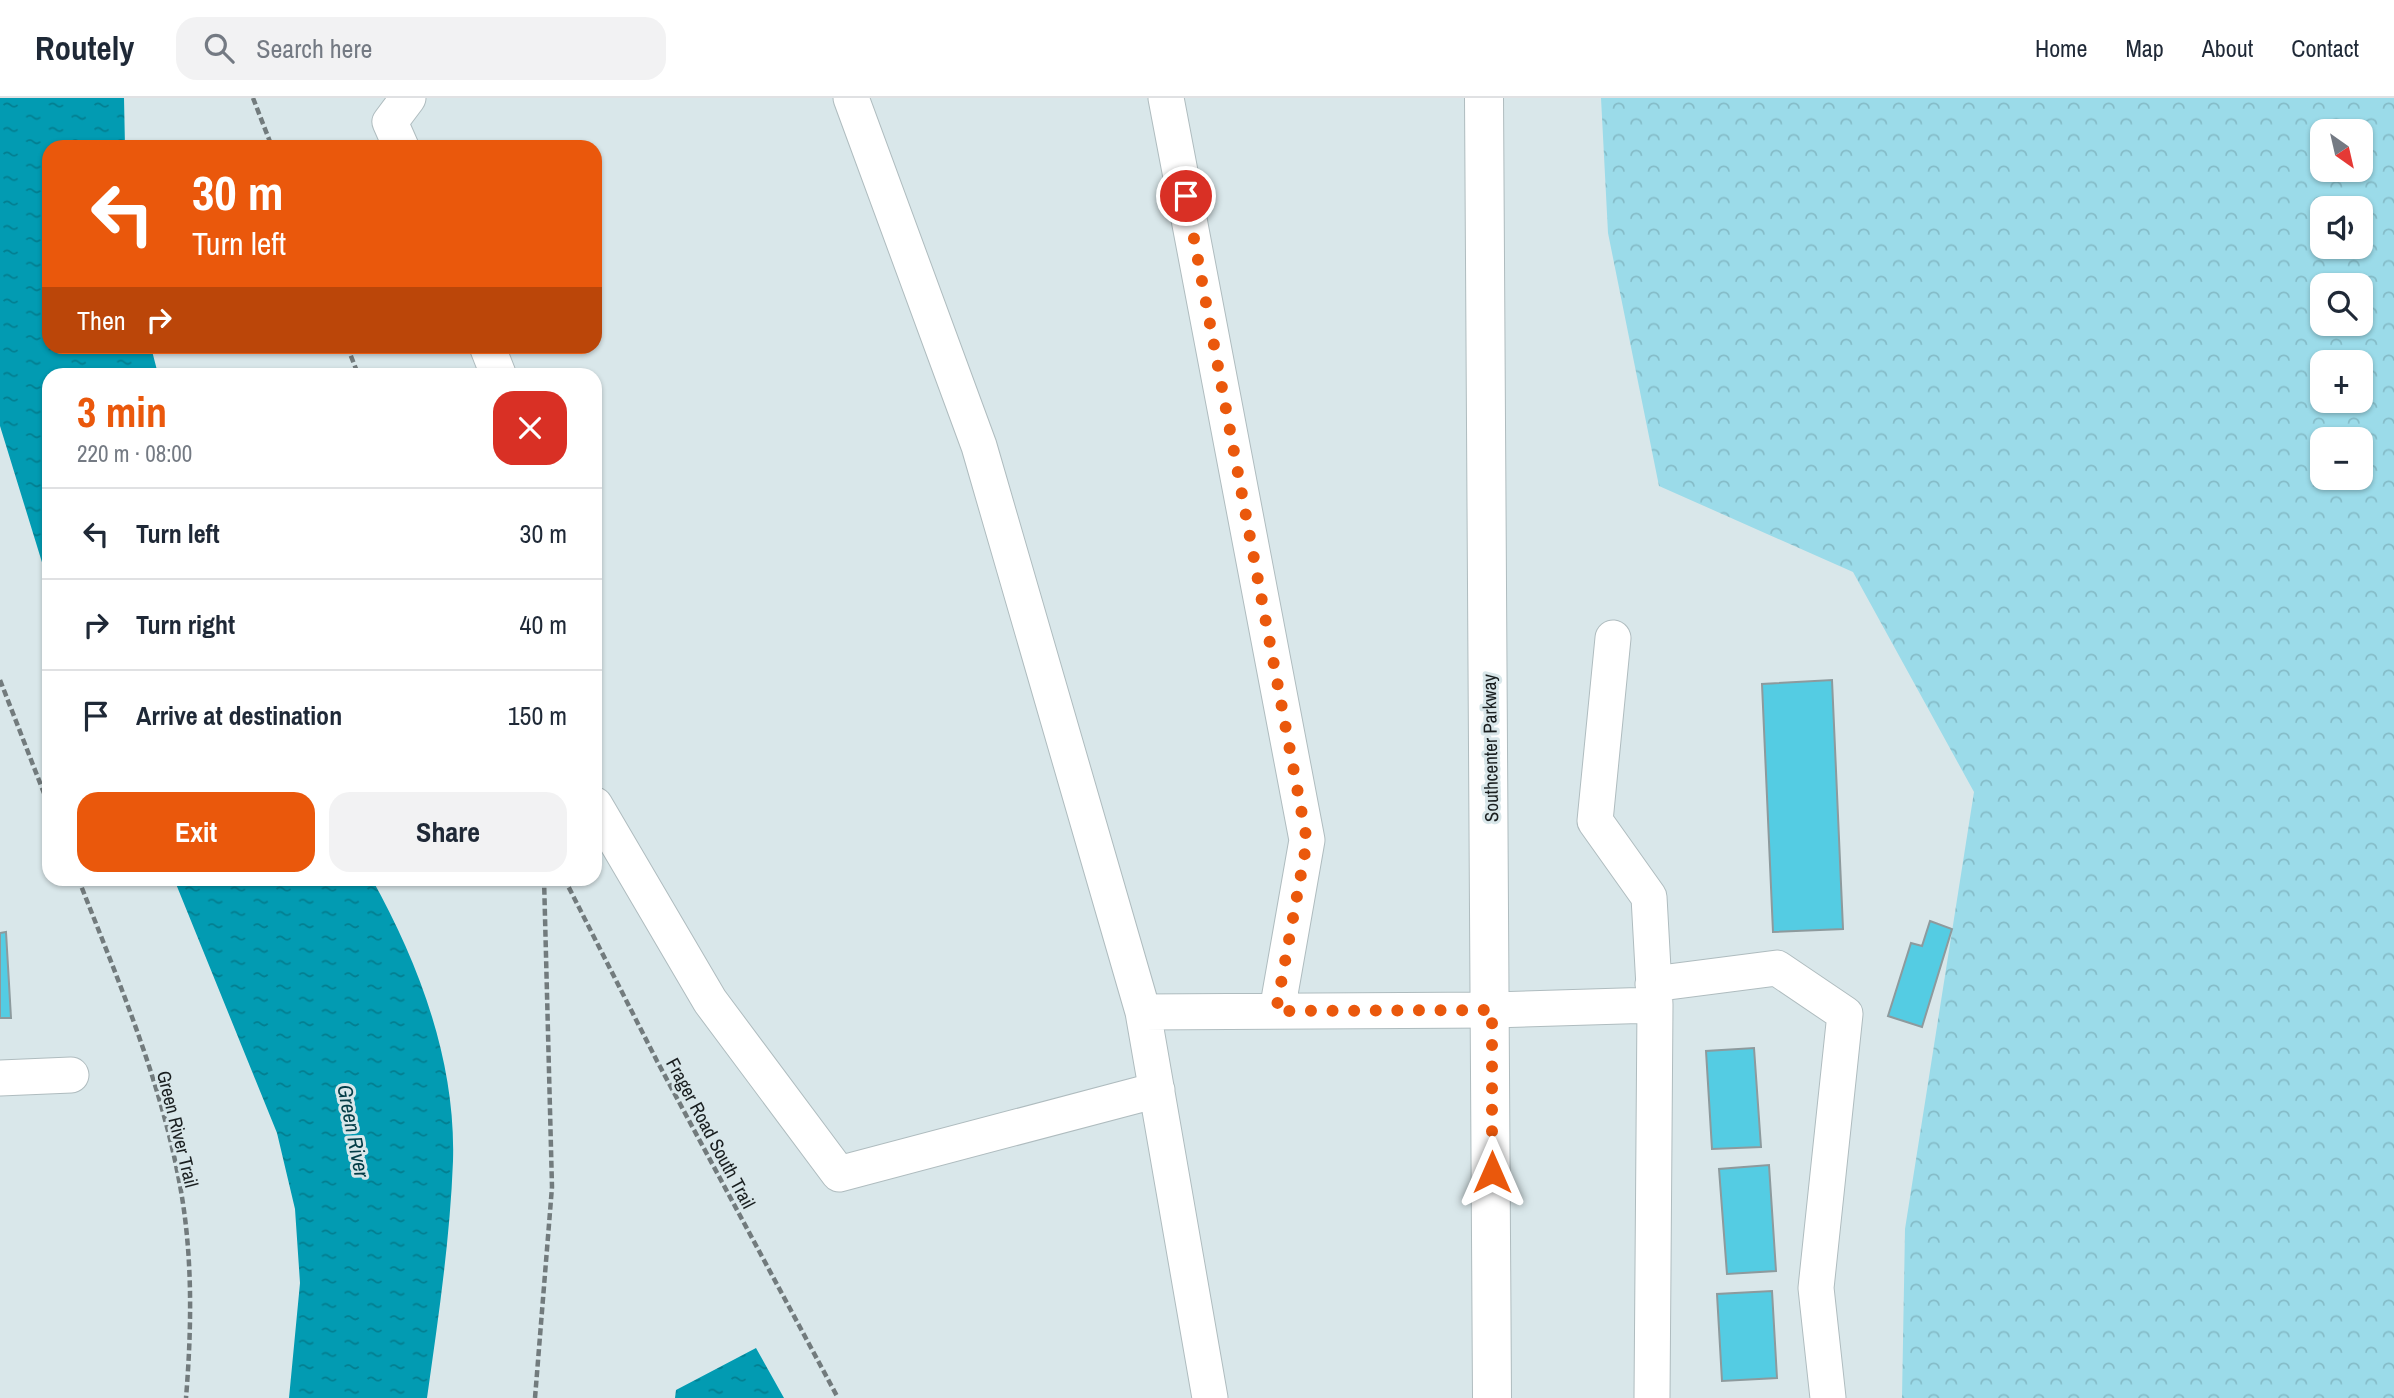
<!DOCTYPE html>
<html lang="en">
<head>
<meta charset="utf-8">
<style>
  :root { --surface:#fff; --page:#f2f2f3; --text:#1f2937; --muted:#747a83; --line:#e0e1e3; --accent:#ea580c }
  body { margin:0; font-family:"Archivo Narrow",sans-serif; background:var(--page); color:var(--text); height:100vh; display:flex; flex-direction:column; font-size:26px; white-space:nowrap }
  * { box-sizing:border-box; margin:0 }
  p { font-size:23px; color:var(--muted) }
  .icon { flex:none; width:38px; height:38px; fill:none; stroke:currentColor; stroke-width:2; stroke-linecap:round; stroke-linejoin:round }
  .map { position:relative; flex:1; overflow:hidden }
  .sheet { position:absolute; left:42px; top:270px; width:560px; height:518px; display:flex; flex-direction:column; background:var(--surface); border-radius:21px; box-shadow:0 2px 5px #0004 }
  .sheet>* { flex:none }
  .hud { position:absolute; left:42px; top:42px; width:560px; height:214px; border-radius:21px; box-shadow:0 2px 5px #0004; background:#ea580c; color:#fff; overflow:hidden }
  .needle { width:46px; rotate:146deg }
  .controls { position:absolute; left:2310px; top:21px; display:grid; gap:14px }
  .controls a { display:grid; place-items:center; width:63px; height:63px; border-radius:14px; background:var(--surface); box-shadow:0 2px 5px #0004; font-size:35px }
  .pin { position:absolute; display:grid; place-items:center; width:60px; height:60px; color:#fff; margin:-30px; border:4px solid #fff; border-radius:50%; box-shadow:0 2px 7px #0007 }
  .me { position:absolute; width:77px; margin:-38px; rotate:0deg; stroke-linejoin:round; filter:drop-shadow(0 0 5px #0008) }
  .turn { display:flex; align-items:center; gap:24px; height:147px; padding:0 35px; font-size:32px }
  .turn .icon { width:91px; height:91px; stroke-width:2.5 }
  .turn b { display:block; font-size:49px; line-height:60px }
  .then { display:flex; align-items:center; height:66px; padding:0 35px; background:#0003; gap:14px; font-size:26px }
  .round { display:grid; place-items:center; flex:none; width:74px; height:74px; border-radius:21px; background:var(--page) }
  .summary { display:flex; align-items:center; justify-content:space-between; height:119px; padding:0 35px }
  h1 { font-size:42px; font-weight:700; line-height:52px; color:var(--accent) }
  .button { display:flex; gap:14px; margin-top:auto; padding:14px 35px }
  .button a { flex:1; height:80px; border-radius:21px; background:var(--accent); color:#fff; font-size:28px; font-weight:700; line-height:80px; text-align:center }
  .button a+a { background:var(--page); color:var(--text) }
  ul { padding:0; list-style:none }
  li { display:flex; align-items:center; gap:21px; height:91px; padding:0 35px; border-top:2px solid var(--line) }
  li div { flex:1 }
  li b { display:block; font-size:26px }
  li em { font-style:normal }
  header { display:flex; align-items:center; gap:42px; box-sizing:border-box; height:98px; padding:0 35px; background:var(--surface); border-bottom:2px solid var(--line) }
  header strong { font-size:33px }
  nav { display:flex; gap:38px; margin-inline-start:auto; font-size:24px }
  .search { width:490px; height:63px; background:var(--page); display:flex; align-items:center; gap:18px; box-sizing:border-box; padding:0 24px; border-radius:21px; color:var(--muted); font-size:26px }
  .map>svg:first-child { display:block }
  .forest { fill:url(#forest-crowns); fill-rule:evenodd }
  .water { fill:url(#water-ripples) }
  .building { fill:#54cce3; stroke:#8d9a9d; stroke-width:2 }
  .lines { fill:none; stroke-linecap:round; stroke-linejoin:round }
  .minor-casing { stroke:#afbcbf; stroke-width:37 }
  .major-casing { stroke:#afbcbf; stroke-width:40 }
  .path { stroke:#727b7d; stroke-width:4.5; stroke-dasharray:7 3.5; stroke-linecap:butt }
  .minor { stroke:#fff; stroke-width:35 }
  .major { stroke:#fff; stroke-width:38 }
  .route { stroke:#ea580c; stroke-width:12; stroke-dasharray:0 21.6 }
  .labels { text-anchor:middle; stroke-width:6; stroke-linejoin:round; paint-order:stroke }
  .street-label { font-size:19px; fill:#1a1f20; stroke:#d9e7ea }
  .water-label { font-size:21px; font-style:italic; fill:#023c46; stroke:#d9e7ea }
</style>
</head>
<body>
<header>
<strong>Routely</strong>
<div class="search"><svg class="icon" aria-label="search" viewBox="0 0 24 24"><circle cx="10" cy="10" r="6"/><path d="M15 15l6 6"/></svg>Search here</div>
<nav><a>Home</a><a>Map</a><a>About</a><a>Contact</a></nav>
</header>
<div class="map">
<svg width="2394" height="1300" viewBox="0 0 2394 1300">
  <defs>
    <pattern id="forest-crowns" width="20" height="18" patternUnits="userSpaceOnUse" patternTransform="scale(1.75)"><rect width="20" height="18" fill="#9bdbe9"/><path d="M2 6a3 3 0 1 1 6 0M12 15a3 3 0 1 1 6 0" fill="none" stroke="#85bcc8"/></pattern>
    <pattern id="water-ripples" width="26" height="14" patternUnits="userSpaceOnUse" patternTransform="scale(1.75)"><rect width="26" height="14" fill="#029bb2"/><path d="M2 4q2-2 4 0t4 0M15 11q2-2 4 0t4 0" fill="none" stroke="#037e90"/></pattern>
  </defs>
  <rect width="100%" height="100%" fill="#d9e7ea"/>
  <path class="forest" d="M1601 0H2394V1300H1902L1905 1131 1974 694 1853 474 1659 388 1608 135ZM2322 33H2361V72H2322ZM2322 110H2361V149H2322ZM2322 187H2361V226H2322ZM2322 264H2361V303H2322ZM2322 341H2361V380H2322Z"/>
  <path class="water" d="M0 0H124L125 49H49V248L151 249 158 276H49V487L0 328Z
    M174 781H372C419 866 456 963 453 1063 450 1142 438 1222 427 1300H289L300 1185 295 1111 277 1035Z
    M756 1250 784 1300H675L676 1292Z"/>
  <path class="building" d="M1832 582 1843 831 1773 834 1762 586Z
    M1930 823 1952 831 1922 929 1888 918 1911 845 1922 848Z
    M6 834 11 920H0V835Z
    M1754 950 1761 1049 1712 1051 1706 953Z
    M1769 1067 1776 1173 1727 1176 1719 1071Z
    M1772 1193 1777 1280 1722 1283 1717 1196Z"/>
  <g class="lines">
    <g class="minor-casing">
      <path id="minor" d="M851 0 979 348 1143 914 1210 1300
        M1166 0 1307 742 1277 913
        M401 49 390 24 408 0
        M487 248 498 276
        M1613 540 1595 723 1649 799 1655 907 1652 1300
        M595 707 710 903 839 1076 1157 992
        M1653 886 1777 870 1845 916 1816 1190 1828 1300
        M1143 914 1492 912 1655 907
        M0 980 71 977"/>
    </g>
    <g class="major-casing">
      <path id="major" d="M1484 0 1492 1300"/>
    </g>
    <path class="path" d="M253 0 272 49
      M347 248 358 276
      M0 582 49 708
      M78 780C116 877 158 975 178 1077 193 1151 192 1226 186 1300
      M564 780 657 963 838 1300
      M535 1300 552 1089 544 780"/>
    <use href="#minor" class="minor"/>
    <use href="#major" class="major"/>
  </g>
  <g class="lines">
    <path class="route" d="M1186 98 1307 743 1276 913 1492 912V1074"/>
  </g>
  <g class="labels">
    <g class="street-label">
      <text transform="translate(1490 650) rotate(-91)" y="7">Southcenter Parkway</text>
      <text transform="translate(178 1031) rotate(76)" y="7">Green River Trail</text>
      <text transform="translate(711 1035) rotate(62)" y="7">Frager Road South Trail</text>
    </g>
    <g class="water-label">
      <text transform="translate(353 1033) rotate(79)" y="7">Green River</text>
    </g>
  </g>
</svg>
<div class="controls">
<a><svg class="needle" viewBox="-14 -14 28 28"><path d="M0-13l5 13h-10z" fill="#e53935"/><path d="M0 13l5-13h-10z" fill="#747a83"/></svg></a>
<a><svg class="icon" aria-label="sound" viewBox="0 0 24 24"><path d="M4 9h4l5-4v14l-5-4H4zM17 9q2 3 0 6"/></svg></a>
<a><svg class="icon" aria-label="search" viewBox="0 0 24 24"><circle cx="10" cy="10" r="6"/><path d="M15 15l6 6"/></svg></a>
<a>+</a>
<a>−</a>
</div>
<div class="pin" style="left:1186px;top:98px;background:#d93025"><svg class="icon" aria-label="arrive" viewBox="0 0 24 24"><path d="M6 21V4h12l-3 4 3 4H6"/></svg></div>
<svg class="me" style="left:1492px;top:1074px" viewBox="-20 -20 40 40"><path d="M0-17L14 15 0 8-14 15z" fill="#ea580c" stroke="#fff" stroke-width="4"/></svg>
<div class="hud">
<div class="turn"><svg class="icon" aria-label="left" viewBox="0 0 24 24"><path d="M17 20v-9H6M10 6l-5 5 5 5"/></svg><div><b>30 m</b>Turn left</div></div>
<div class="then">Then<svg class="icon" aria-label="right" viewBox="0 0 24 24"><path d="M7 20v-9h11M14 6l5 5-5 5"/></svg></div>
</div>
<section class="sheet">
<div class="summary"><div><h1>3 min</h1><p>220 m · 08:00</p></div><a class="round" style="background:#d93025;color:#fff"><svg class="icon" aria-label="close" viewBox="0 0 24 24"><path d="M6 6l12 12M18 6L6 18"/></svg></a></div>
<ul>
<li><svg class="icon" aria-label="left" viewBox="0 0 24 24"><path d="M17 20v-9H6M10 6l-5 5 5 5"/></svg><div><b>Turn left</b></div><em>30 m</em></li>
<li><svg class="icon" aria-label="right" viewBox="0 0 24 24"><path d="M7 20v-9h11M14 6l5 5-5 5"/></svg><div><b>Turn right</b></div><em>40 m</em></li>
<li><svg class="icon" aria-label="arrive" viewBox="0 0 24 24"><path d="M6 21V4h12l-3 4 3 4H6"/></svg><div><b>Arrive at destination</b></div><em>150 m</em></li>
</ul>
<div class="button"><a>Exit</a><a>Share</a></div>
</section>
</div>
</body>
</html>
